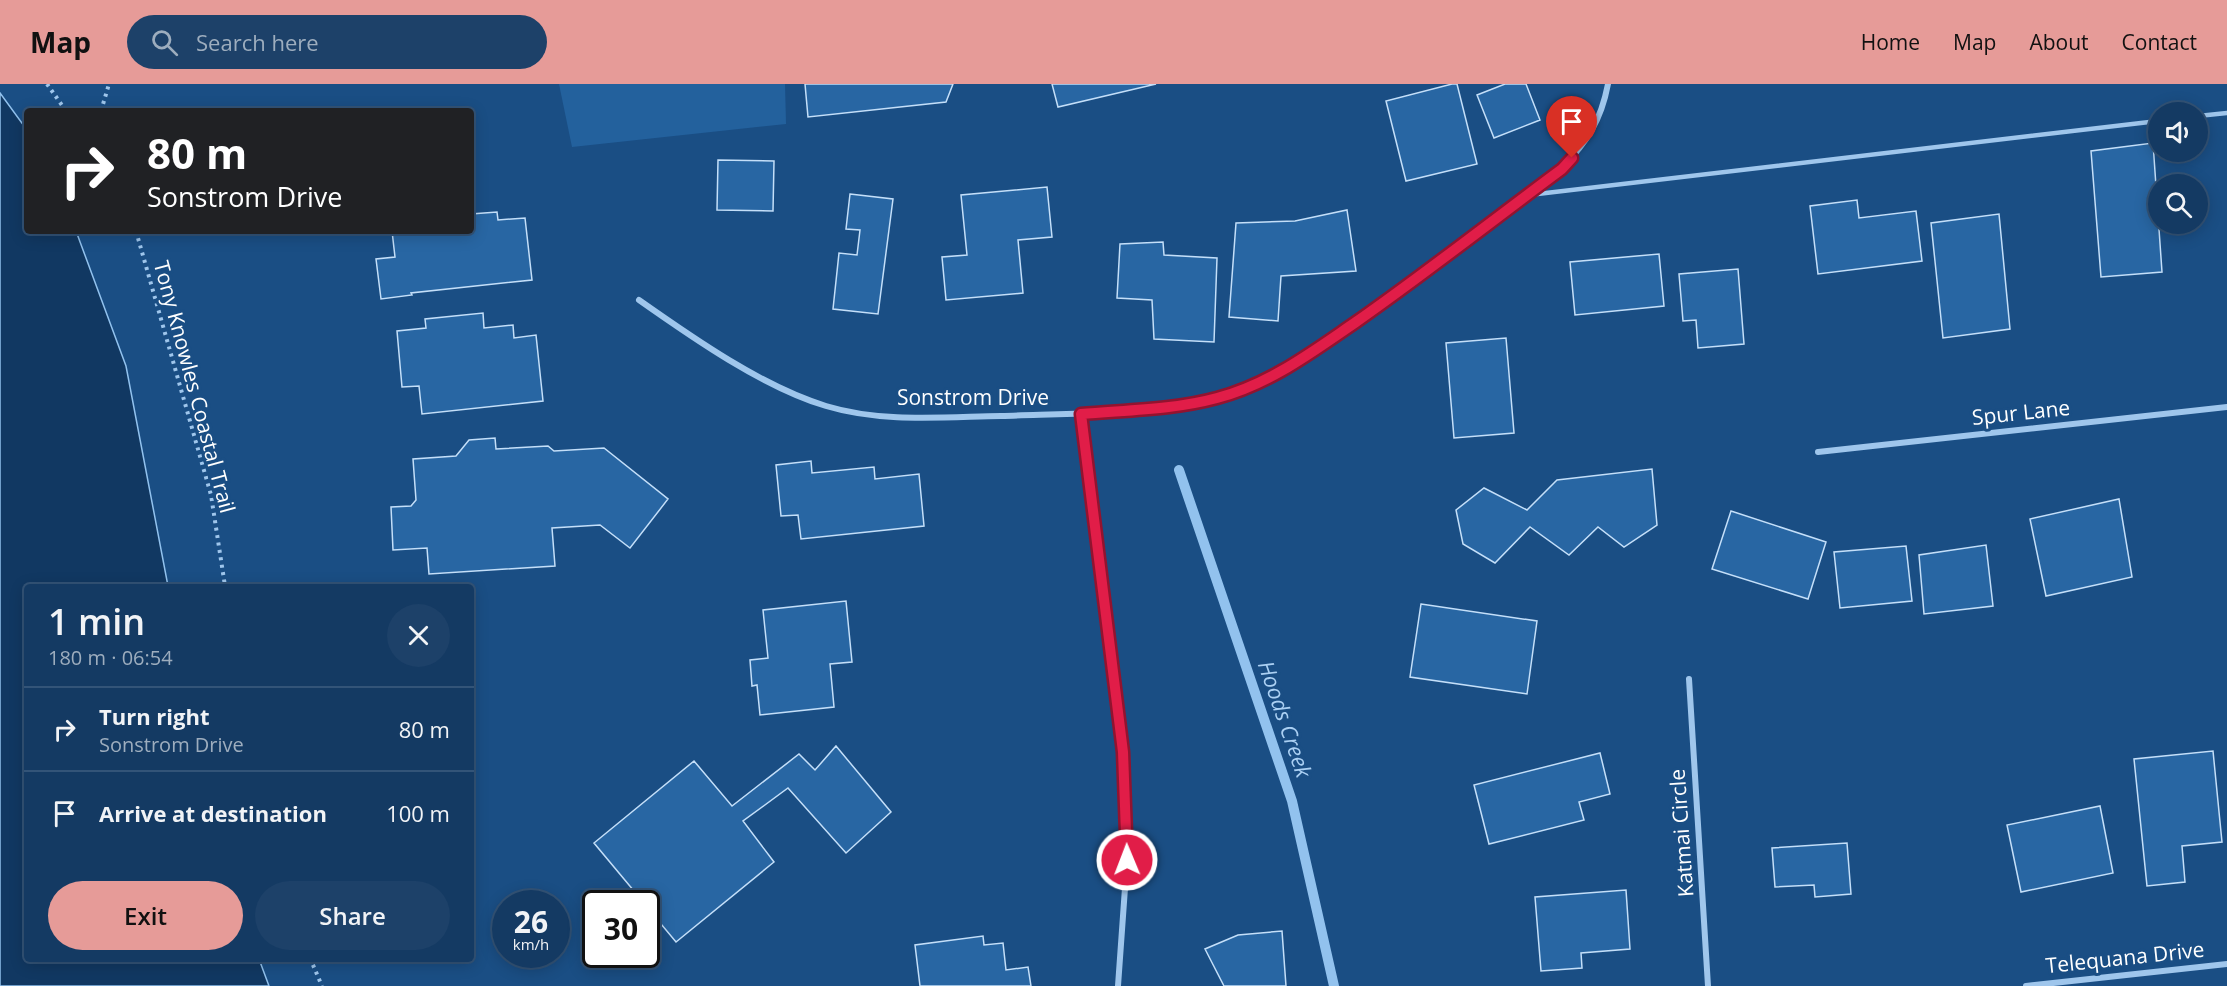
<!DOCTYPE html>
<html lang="en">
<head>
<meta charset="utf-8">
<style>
  :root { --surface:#143a63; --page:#1d4169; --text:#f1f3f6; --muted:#9dadbe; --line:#335478; --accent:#e69b98 }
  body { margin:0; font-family:"Open Sans",sans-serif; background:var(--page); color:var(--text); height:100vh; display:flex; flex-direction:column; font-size:22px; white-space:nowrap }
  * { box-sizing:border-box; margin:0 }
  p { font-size:20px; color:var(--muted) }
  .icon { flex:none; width:33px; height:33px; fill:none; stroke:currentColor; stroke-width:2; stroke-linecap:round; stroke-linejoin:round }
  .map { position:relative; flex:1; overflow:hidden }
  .details { position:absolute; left:24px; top:500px; width:450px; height:378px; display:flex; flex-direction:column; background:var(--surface); border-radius:6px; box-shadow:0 3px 15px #0003,0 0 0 2px var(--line) }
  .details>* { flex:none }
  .banner { position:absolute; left:24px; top:24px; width:450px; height:126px; border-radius:6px; box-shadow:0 3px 15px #0003,0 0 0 2px var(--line); background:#202124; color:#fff; overflow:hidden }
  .tools { position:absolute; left:2148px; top:18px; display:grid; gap:12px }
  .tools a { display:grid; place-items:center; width:60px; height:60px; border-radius:50%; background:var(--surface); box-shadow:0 3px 15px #0003,0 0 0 2px var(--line); font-size:30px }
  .speed { position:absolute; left:492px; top:806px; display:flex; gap:12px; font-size:30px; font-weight:700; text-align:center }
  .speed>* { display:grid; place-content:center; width:78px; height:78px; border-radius:50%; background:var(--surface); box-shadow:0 3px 15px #0003,0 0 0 2px var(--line); line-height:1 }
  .speed small { font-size:15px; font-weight:400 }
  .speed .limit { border:3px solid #111; border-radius:9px; background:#fff; color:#111 }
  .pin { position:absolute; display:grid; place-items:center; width:51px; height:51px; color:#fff; margin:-62px -26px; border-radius:50% 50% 50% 0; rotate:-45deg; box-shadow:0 0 6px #0007 }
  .pin .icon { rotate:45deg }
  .me { position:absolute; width:66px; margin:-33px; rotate:359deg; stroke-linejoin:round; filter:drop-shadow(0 0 4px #0008) }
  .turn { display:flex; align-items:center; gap:21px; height:126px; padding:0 24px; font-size:27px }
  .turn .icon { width:78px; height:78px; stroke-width:2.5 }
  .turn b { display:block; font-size:42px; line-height:51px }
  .round { display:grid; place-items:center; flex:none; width:63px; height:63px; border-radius:32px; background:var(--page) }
  .summary { display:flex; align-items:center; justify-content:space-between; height:102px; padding:0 24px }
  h1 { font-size:36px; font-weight:600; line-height:45px }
  .primary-button { display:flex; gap:12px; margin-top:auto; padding:12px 24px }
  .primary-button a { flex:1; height:69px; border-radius:36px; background:var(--accent); color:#111; font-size:24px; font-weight:600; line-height:69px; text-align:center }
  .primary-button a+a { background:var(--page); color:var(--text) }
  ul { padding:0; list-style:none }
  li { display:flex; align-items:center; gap:18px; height:84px; padding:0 24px; border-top:2px solid var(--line) }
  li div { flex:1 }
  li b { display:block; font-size:22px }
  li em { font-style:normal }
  header { display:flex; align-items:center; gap:36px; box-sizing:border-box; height:84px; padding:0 30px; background:var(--accent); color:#111 }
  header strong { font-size:28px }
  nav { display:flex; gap:33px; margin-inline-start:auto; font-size:21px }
  .search { width:420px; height:54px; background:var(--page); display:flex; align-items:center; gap:15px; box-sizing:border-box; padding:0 21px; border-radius:33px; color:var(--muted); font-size:22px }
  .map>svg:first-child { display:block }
  .green { fill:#23619d }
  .water { fill:#113862; stroke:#92c2ee; stroke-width:1.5 }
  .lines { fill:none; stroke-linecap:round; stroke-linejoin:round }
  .stream { stroke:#92c2ee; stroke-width:10 }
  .building { fill:#2866a3; stroke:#c4dff9; stroke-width:1.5 }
  .path { stroke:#9fc6ec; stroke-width:4; stroke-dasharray:3 4.5; stroke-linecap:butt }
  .lane { stroke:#9fc6ec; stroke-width:4.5 }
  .street { stroke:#9fc6ec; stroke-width:6 }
  .route-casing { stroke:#92132f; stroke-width:15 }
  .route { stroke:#e11d48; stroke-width:10 }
  .labels { text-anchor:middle; stroke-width:6; stroke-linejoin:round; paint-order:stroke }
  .street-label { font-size:21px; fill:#fff; stroke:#1a4e84 }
  .water-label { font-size:22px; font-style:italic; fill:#abd0f3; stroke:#1a4e84 }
</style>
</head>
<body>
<header>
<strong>Map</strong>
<div class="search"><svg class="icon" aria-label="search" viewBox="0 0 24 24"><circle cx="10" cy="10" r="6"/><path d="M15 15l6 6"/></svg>Search here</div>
<nav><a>Home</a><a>Map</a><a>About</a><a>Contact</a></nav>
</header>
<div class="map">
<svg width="2227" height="902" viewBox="0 0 2227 902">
  <rect width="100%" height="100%" fill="#1a4e84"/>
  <path class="green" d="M559 0H785L786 40 572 63Z"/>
  <path class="water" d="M0 9 27 46V147H76L126 282 168 502H27V874L259 875 269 902H0Z"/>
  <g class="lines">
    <path class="stream" d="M1179 386 1292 717 1334 902"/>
  </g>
  <path class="building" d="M805 0H953L946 18 808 33Z
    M1052 0H1156L1058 23Z
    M1452 0H1457L1477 80 1406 97 1386 17Z
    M1505 0H1526L1540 36 1494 54 1477 11Z
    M2153 59 2162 188 2101 193 2091 67Z
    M718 76 774 77 773 127 717 126Z
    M1047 103 1052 153 1018 156 1023 209 946 216 942 173 967 171 961 111Z
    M850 110 893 115 878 230 833 225 839 169 857 171 860 146 846 145Z
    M1857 116 1859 134 1916 127 1922 177 1818 190 1810 122Z
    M1347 126 1356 187 1281 192 1278 237 1229 233 1236 139 1295 137Z
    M497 128 498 136 525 134 532 196 411 209 412 211 381 215 376 175 395 173 392 147H471V130Z
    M1999 130 2010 245 1943 254 1931 139Z
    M1163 158 1164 171 1217 174 1214 258 1154 255 1152 216 1117 214 1120 160Z
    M1659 170 1664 222 1575 231 1570 178Z
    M1738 185 1744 260 1698 264 1696 236 1683 237 1679 190Z
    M483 229 484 244 513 241 514 254 536 251 543 317 422 330 419 302 402 303 397 247 426 244 425 235Z
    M1506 254 1514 349 1454 354 1446 259Z
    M495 354 496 365 548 362 554 367 604 364 668 415 630 464 600 441 552 444 555 482 429 490 427 464 393 466 391 423 411 422 416 416 413 375 456 372 469 356Z
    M811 377 812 389 874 383 875 395 919 390 924 442 801 455 798 431 781 432 776 381Z
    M1652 385 1657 441 1624 463 1598 443 1569 471 1530 443 1495 479 1463 460 1456 426 1484 404 1527 426 1557 396Z
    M2119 415 2132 493 2046 512 2030 435Z
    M1731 427 1826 458 1808 515 1712 485Z
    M1986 461 1993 522 1924 530 1919 471Z
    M1906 462 1912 517 1840 524 1834 468Z
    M846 517 852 578 830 580 834 623 760 631 757 601 752 602 750 576 768 574 763 526Z
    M1421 520 1537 537 1527 610 1410 593Z
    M836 662 891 728 846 769 788 704 743 737 774 778 676 858 646 822V819H644L594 759 694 677 732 722 799 670 815 686Z
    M2213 667 2222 758 2182 762 2185 798 2147 802 2134 675Z
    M1600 669 1610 710 1579 718 1584 736 1489 760 1474 701Z
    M2100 722 2113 789 2021 808 2007 741Z
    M1847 759 1851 810 1815 813 1814 801 1775 803 1772 764Z
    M1626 806 1630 865 1581 869 1582 884 1541 887 1535 813Z
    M1282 847 1286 902H1224L1205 865 1238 851Z
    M983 852 984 861 1003 859 1006 886 1028 883 1031 902H920L915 861Z"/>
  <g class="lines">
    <path class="path" d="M47 0 66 27
      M101 27 109 0
      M136 147 211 411 225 502
      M310 874 322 902"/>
    <path class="lane" d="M2198 32 2227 29
      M1529 111 2158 37"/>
    <path class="street" d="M639 216C693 254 763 303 826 322 882 339 943 333 1001 332 1080 329 1181 332 1255 301 1291 286 1323 261 1355 239 1425 190 1493 137 1561 85 1587 58 1601 37 1608 0
      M1081 330 1123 668 1127 776 1118 902
      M1818 368 2227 323
      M1689 595 1708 902
      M2026 902 2227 880"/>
  </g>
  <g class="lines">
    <g class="route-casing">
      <path id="route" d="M1127 776 1123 668 1081 330C1126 326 1173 326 1217 314 1270 300 1312 268 1356 238 1426 189 1493 136 1562 85L1572 74"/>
    </g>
    <use href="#route" class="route"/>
  </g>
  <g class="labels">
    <g class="street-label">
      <text transform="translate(194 303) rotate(75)" y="7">Tony Knowles Coastal Trail</text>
      <text x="973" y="321">Sonstrom Drive</text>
      <text transform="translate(2021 329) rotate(-6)" y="7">Spur Lane</text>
      <text transform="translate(1682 749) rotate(-94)" y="7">Katmai Circle</text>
      <text transform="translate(2125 874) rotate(-6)" y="7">Telequana Drive</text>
    </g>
    <g class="water-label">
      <text transform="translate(1285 635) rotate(71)" y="8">Hoods Creek</text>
    </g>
  </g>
</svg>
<div class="tools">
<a><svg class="icon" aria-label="sound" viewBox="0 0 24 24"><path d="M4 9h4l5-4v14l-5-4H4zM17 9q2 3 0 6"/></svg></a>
<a><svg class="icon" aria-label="search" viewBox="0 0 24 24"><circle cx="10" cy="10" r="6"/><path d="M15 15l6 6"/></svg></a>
</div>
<div class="speed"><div>26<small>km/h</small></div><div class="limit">30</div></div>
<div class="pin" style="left:1572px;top:74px;background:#d93025"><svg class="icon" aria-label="arrive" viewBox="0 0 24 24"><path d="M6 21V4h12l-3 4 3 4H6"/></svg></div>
<svg class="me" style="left:1127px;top:776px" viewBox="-20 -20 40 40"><circle r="17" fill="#e11d48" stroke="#fff" stroke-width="3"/><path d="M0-11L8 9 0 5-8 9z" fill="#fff"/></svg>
<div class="banner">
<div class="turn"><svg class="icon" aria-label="right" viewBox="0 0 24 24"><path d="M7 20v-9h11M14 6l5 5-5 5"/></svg><div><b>80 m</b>Sonstrom Drive</div></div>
</div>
<section class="details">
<div class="summary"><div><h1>1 min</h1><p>180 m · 06:54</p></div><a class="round"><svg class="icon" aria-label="close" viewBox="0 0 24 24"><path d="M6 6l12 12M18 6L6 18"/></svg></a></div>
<ul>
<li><svg class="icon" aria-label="right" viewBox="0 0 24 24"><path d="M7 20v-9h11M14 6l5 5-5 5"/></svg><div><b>Turn right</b><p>Sonstrom Drive</p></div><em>80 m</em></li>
<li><svg class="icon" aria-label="arrive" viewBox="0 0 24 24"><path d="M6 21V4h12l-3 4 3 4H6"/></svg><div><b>Arrive at destination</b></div><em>100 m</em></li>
</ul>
<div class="primary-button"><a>Exit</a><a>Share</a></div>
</section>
</div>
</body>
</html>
